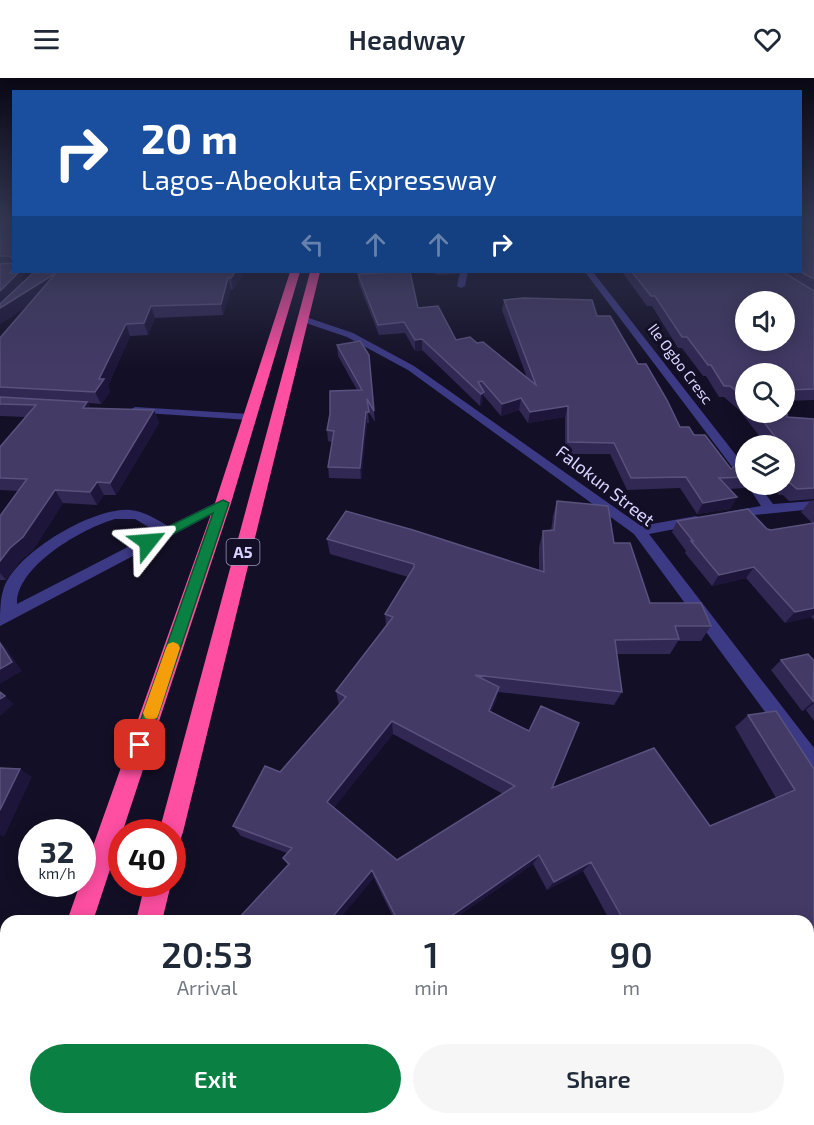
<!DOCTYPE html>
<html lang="en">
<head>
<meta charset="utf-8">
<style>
  :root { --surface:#fff; --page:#f6f6f7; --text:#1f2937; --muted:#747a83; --accent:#0b8043 }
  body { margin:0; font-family:"Exo 2",sans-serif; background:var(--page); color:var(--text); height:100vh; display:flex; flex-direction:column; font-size:22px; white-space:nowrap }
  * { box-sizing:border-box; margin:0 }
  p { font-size:20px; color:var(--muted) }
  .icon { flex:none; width:33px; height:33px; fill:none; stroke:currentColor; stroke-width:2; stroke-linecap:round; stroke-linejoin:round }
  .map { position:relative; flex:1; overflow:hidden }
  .panel { position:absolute; left:0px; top:837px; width:814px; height:210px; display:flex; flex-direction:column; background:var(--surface); border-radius:18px 18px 0 0; box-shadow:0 3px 15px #0003 }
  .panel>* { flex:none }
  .banner { position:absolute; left:12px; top:12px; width:790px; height:183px; border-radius:0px; box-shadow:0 3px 15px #0003; background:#1a4fa0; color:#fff; overflow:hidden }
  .fabs { position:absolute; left:735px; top:213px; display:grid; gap:12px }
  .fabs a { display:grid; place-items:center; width:60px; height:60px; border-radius:50%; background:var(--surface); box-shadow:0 3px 15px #0003; font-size:30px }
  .speed { position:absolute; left:18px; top:741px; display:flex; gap:12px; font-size:30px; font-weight:700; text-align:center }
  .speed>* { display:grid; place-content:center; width:78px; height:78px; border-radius:50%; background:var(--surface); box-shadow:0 3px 15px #0003; line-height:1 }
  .speed small { font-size:15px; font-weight:400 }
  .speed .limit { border:9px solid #d22; background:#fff; color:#111 }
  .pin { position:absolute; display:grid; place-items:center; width:51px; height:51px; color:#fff; margin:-26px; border-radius:12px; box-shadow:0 3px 9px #0006 }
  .me { position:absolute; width:66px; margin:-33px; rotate:62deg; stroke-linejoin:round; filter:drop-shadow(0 0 4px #0008) }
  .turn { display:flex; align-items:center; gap:21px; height:126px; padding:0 30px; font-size:27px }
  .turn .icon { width:78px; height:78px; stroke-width:2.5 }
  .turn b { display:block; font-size:42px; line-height:51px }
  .lanes { display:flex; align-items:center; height:57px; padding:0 30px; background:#0003; justify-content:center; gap:30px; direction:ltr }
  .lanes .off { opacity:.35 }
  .eta { display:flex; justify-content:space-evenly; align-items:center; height:102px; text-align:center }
  .eta b { font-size:36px; font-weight:600; line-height:42px }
  .button { display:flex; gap:12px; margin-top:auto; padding:12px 30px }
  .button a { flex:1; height:69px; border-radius:36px; background:var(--accent); color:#fff; font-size:24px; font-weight:600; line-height:69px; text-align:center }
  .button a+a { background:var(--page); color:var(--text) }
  header { display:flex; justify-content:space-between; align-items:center; height:78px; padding:0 30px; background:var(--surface); font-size:27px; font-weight:600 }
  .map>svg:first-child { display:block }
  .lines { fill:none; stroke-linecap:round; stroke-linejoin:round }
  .minor { fill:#3d3a85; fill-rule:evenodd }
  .highway { fill:#ff4fa3; fill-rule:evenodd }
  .wall { fill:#312854; fill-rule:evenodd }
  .shaded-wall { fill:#1d163a }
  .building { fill:#433a66; stroke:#5a527e; stroke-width:1.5; fill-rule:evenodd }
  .route { fill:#0b8043; stroke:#07532c; stroke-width:1.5 }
  .slow { fill:#f59e0b }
  .labels { text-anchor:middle; stroke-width:6; stroke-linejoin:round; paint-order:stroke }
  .far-street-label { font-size:15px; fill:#d9d4ff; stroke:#130f26 }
  .shield { fill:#130f26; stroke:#9e99be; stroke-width:1.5 }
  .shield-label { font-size:16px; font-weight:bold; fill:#d9d4ff }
  .street-label { font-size:18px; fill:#d9d4ff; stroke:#130f26 }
</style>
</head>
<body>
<header><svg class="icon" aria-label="menu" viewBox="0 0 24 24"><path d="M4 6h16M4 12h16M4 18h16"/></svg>Headway<svg class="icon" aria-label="heart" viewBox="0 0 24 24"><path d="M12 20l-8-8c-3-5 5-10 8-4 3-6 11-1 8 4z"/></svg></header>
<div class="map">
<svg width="814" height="1047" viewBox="0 0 814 1047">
  <rect width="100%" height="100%" fill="#130f26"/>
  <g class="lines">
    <path class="minor" d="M460 194H468L465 208 461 210 457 208Z
      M585 194H593L746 390V403L742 402Z
      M303 238 353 255 414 288 641 448 696 438 701 440 703 443 701 446 649 456 814 670V694L807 691 634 456 408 292 347 259 300 243 299 241Z
      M135 329 249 336 254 339 249 342 131 334 130 332Z
      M746 405 758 406 773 426 814 423V431L726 440 724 437 726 434 761 428Z
      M223 421 229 425 228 428 0 548C0 539 0 521 3 513 13 476 93 429 130 432 144 433 156 441 168 448ZM115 441H135L157 454 17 526C16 488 83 450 115 441Z
      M240 1041H273L271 1047H238Z
      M412 1041H438L440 1047H414Z"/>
    <path class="highway" d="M290 194H300L231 425 93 843H67L80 806H82V799L215 425Z
      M310 194H320L183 754 180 763 172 765V754H159Z
      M145 806H171L162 843H136Z
      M6 1028V1041H28L26 1047H0V1032Z
      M82 1041H114L113 1047H81Z"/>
  </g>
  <path class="wall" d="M0 144H14V194H26L21 200 23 204 79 194H244L233 212 231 211 223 237 155 240 148 257 130 258 108 308 110 314 101 326 88 325 90 330 154 332 159 345 116 417H104L97 427 63 425 33 472 20 483 6 502H0V438L18 413 0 412V369L26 339 0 338V260L28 227 0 246Z
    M814 144V322L787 323V339L814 341V421L789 423 783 417H779L772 408 763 409 761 406H784V368H750L751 365 764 364 740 333 724 319H719L706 298H703L682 270H678L652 228H647L622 194H801ZM746 296 784 334H746Z
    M431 194H459L457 196 438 197Z
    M469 194H515L470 195Z
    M358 196 418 230 456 262 477 265 527 300 502 232 504 222 597 238 638 286 680 349 694 357 731 391 746 388V406H747L745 410 729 411 737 419 730 431 697 436 680 410 627 412 610 376H565V339L528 345 519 332 501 338 483 317 482 326 480 328 422 272 415 273 405 255 379 257 359 206Z
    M337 267 374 333 375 344 368 333 369 345H367L361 401 329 400 328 389 332 364 328 363 327 352 357 312 338 278Z
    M814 422V542L811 539 785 545 746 500 712 508 685 475 686 473 672 454 677 443 771 452 813 446 801 434 810 423Z
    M557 423 614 465 650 525 711 548 701 563H678L670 576H617L622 614 614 627 498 614 496 622 491 634 552 710 710 748 776 720 735 649 748 637 814 691 813 1002H808V843H610L583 793 547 812 533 786 451 843H395L374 800 288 787 283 780 287 775 241 758 233 748 339 627 336 613 386 548 385 536 408 499 330 476 327 461 539 492V469L543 453H551L553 438ZM393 656 503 716 397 782 334 729Z
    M781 582 814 583V643L806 632 802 633 771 592Z
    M645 1041H765L768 1047H648Z"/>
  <path class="shaded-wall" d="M14 191V194H26L21 200 23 206 56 195 61 206 0 246V213Z
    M235 194H244L233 212 231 200Z
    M228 200 231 211 223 237 221 226Z
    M151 228 155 240 148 257 144 245Z
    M126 246 130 258 108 308 110 314 101 326 95 314 99 301Z
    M422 261V272L415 273V262Z
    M484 314 482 326 480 328 481 316Z
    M521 320 519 332 501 338 502 326Z
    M87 324 93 336 83 330Z
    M568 328 565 339 528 345 530 334Z
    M154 332 159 345 116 417 110 405Z
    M366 334 367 345 361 401 360 390Z
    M97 404 104 417 97 427 90 414Z
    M55 412 63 425 33 472 20 483 6 502 0 495V483Z
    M737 419 730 431 697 436 703 425Z
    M754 489 746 500 712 508 719 497Z
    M814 530V536L811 539 785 545 795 534Z
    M0 564 7 571 22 593 0 606Z
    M499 609 496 622 486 646 489 633Z
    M0 614 14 626 0 638Z
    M814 623V625L806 632 802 633Z
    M392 643 393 656 331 734 327 724Z
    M20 691 32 699 4 759 0 757V732Z
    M539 777 533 786 451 843H444Z
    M591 784 583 793 547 812 554 804Z
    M372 792 374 800 338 843H329Z"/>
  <path class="building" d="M0 144H14V182L9 178H0Z
    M801 144H814V201L801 194Z
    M14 184V191L10 195H18L0 213V186L13 185Z
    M79 194H235L231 200H228L221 226 151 228 144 245 126 246 99 301H104L95 314 0 309V260L56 195 0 230V226L33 195Z
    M410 194 418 230 438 228 456 262 470 259 477 265 483 264 536 307 504 222 524 220 592 222 597 238H610L638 286H646L667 322 680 349H689L694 357H705L731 391 741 384 746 388V399L719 400 737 419 703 425 686 399 631 400 614 365 568 364V328L530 334 521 320 502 326 482 303 478 304 484 314 481 316 422 261 415 262 404 244 378 247 358 196Z
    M632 194H783L814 213V311L787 312V339L814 341V410L797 411 790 405H787L784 402V368H753L751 365 779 364 756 334H784V296H746V321L730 308H724L711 287H708L687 259H682L655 218H651ZM746 224H784V262H746Z
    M360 263 369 277 374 333 367 321 369 334H366L360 390 328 389 334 353 327 352 330 336V313L362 312 337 267Z
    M0 319 87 324 83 330 154 332 110 405 97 404 90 414 55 412 23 459 10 470 0 483V438L27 401 0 400V369L36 327 0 326Z
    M557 423 608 428 614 465H630L650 525H701L711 548H675L679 561 615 562 622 614 475 597 499 609 489 633 529 653 541 628 579 645 552 710 654 670 710 748 795 712 748 637 776 633 814 691V1002H813L808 995V843H624L591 784 554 804 539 777 444 843H398L372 792 329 843H236L289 786 283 780 292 770 233 748 265 688 280 694 346 619 336 613 393 539 385 536 414 489V486L327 461 346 433 413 452 544 494 543 453 554 452ZM392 643 515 708 397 782 327 724Z
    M748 431 767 451 771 452 814 445V530L795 534 754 489 719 497 691 463H693L677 443Z
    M0 565 12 584 0 591Z
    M808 576 814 583 813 623 781 582Z
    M0 614 5 618 0 621Z
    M0 690 20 691 0 732Z
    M658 1041H765L768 1047H660Z"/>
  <linearGradient id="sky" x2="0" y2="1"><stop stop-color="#0a0815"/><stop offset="0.49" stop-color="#333752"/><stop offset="1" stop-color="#333752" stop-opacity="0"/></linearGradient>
  <rect width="814" height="291" fill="url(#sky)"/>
  <path class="route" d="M223 422 229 425 148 667 146 673 140 675 134 673 132 667 213 435 152 467H143L142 464 143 461Z"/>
  <path class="slow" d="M173 564 178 566 180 570 159 635 157 640 151 642 145 640 143 635 166 570 168 566Z"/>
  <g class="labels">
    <g class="far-street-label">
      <text transform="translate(680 286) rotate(53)" y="5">Ile Ogbo Cresc</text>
    </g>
    <rect class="shield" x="226.5" y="461" width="33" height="26" rx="4.5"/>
    <g class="shield-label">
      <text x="243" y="480">A5</text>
    </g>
    <g class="street-label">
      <text transform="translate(605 408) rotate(38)" y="6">Falokun Street</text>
    </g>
  </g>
</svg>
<div class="fabs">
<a><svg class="icon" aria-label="sound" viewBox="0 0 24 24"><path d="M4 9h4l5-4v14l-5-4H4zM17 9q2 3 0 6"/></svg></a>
<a><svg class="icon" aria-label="search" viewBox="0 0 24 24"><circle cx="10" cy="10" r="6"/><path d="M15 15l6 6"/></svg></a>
<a><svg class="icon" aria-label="layers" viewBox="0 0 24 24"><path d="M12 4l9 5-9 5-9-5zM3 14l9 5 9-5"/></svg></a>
</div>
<div class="speed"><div>32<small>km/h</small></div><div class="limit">40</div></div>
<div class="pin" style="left:140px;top:667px;background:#d93025"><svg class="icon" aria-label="arrive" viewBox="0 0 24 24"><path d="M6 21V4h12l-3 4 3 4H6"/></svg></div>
<svg class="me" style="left:148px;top:464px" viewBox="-20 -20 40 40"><path d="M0-17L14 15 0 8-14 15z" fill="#0b8043" stroke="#fff" stroke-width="4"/></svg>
<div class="banner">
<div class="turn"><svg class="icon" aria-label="right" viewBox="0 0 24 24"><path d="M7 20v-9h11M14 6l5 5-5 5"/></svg><div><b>20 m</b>Lagos-Abeokuta Expressway</div></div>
<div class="lanes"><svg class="icon off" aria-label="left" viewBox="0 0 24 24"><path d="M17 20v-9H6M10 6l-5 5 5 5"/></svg><svg class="icon off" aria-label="ahead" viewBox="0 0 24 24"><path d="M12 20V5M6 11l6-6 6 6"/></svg><svg class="icon off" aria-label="ahead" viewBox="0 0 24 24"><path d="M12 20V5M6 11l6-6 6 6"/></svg><svg class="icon" aria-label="right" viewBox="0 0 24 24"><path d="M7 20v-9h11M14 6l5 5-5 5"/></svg></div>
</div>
<section class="panel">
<div class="eta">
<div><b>20:53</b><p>Arrival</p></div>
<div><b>1</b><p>min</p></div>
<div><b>90</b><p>m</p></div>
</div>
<div class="button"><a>Exit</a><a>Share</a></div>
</section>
</div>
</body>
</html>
